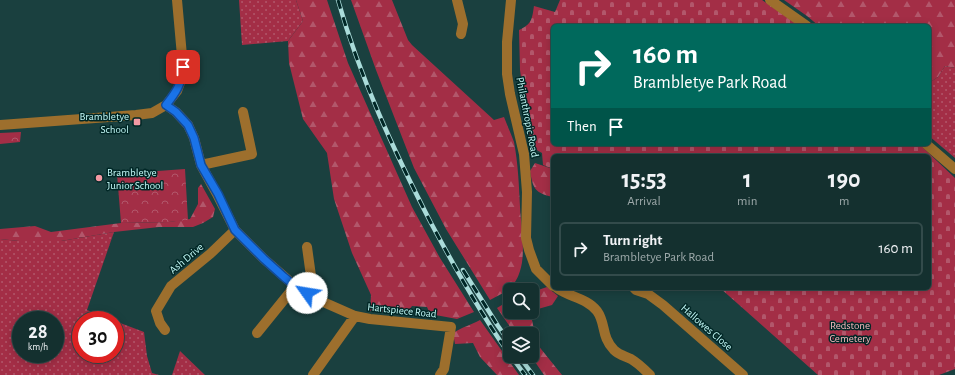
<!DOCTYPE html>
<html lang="en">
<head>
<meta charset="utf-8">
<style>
  :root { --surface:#14302f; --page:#213c3b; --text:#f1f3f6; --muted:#9da9aa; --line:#334b4b }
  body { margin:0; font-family:"Alegreya Sans",sans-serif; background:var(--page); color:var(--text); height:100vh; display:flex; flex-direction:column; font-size:15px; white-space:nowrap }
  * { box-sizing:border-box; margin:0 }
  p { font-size:13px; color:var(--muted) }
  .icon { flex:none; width:22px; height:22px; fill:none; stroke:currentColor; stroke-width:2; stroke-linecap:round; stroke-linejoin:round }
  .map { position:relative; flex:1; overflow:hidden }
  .drawer { position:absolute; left:551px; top:154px; width:380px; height:136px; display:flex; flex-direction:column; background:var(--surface); border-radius:6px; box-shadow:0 2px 10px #0003,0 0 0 1px var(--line) }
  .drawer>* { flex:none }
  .hud { position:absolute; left:551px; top:24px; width:380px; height:122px; border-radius:6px; box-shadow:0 2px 10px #0003,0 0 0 1px var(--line); background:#00695c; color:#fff; overflow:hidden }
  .buttons { position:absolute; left:503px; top:283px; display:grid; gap:8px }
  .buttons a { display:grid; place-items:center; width:36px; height:36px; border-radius:6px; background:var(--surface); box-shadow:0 2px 10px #0003,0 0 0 1px var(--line); font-size:20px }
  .speed { position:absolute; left:12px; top:311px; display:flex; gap:8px; font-size:20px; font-weight:700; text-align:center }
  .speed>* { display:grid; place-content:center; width:52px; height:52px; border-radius:50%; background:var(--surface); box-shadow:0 2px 10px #0003,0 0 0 1px var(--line); line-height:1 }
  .speed small { font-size:10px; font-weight:400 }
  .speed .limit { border:6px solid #d22; background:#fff; color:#111 }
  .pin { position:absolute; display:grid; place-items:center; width:34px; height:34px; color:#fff; margin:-17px; border-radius:8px; box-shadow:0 2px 6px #0006 }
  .me { position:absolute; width:44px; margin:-22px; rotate:302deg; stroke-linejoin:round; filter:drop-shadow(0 0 3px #0008) }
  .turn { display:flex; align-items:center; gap:14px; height:84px; padding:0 16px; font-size:18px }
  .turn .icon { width:52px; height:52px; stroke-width:2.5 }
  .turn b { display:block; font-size:28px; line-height:34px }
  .then { display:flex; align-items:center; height:38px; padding:0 16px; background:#0003; gap:8px; font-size:15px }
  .eta { display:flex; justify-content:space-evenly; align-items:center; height:68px; text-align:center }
  .eta b { font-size:24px; font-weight:600; line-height:28px }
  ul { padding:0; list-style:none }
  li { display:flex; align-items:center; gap:12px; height:54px; margin:0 8px 6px; padding:0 8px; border:2px solid var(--line); border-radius:6px }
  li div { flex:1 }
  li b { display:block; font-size:15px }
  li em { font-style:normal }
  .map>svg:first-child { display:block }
  .grass { fill:url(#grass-dots); fill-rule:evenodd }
  .forest { fill:url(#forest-firs) }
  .cemetery { fill:url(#cemetery-stones) }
  .park { fill:url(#park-crowns) }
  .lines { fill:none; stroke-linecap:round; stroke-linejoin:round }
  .minor { stroke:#9d6f2d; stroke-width:10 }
  .rail-casing { stroke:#aadcda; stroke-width:4.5 }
  .rail { stroke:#002726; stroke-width:3; stroke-dasharray:9; stroke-linecap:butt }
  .route-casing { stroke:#114b97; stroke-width:10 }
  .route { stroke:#1a73e8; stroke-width:7 }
  .poi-dot { fill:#f49aa4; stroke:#002726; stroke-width:1.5 }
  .labels { text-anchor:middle; stroke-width:3; stroke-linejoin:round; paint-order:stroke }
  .poi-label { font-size:11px; fill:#c4f9f7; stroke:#002726; text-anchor:end }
  .street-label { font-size:11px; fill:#c4f9f7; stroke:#002726 }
  .park-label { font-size:11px; fill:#fcb9bf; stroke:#002726 }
</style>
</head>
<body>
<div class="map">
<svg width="955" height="375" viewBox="0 0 955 375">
  <defs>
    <pattern id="grass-dots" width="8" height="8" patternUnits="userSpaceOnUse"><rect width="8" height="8" fill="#a32e46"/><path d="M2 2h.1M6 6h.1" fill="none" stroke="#b2576b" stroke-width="1.8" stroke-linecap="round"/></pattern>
    <pattern id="forest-firs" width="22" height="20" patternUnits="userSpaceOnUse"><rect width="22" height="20" fill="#a32e46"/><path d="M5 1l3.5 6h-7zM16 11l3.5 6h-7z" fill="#b2576b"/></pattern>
    <pattern id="cemetery-stones" width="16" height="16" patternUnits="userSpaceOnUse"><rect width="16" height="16" fill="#a32e46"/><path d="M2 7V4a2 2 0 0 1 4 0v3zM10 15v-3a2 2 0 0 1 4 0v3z" fill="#b2576b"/></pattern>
    <pattern id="park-crowns" width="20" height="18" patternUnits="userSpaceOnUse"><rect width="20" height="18" fill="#a32e46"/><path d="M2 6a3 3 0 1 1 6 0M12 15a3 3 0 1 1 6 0" fill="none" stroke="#b2576b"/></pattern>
  </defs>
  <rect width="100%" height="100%" fill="#1a403f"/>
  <path class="grass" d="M239 0H296L303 21 288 41 242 45Z
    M945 66 955 68V158L929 136V83L938 77Z
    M114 232 87 310 113 320H81V354H115V321L144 332 147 356 152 373 159 375H0V239L19 241H61ZM21 320H55V354H21Z
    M180 351 205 375H172Z"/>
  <path class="forest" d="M296 0H327L348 63 412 207 440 258 474 312 457 319 430 314 427 307 412 306 406 314 370 311 371 295 352 253 334 199 327 153 303 119 289 63 288 41 303 21Z
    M351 0H392L408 40 412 45 494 120 504 117C507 125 511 134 514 142 518 163 519 185 520 207 521 226 526 253 520 271 515 288 504 293 490 300L446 229 414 168 376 70Z
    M784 0H955V68L945 66 938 77 929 83V26H819L807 16Z
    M535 163 553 169V197C535 193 533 189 530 171Z
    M201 184 215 209 213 217 203 223 193 227H159L114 232 61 241H19L0 239V229L35 226 51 232 121 223 169 222 190 219 198 204V188Z
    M547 287 558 296 552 305 538 309 532 320 537 344 562 375H544L531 356H532V334H515L497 308 510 300V312H532V292Z
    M480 320 519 375H497L480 357 473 343 455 344 453 333C462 327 471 325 480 320Z"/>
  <path class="cemetery" d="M560 0H762L800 26H553V144H919L955 178V369L939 375H818L720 288H929V156H553V169L543 165 542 153 535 149 532 145 528 129 520 70 519 30C532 24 532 19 534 6L555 12Z"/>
  <path class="park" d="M21 132 20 142 0 144V133Z
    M185 169 188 220 169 222 121 223 117 174Z"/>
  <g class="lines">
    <path class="minor" d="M457 0 463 24 461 34
      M511 0 507 42V74L510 94 524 154 527 192 526 238 529 250 536 269 553 286
      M770 0 807 26
      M166 105 176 112 188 125 194 138 201 165 217 194 235 230 264 259 295 286 321 301 355 316 370 319 451 327 444 369 440 375
      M0 125 136 115 152 113 166 105 177 91 181 80 183 67 177 0
      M926 144 955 169
      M201 165 252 154 243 112
      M307 247 311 276 307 293
      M557 288C569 297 587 298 597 311 606 323 601 337 614 350 619 355 625 356 631 359 638 363 644 369 650 375
      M634 288 636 290 648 294 663 305 743 375
      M165 330 160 323 156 311 171 286 210 254 235 230
      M257 333 295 286
      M313 375 355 316"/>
    <g class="rail-casing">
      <path id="rail" d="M338 0C360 78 394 151 431 223 455 268 480 313 510 355
        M463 270 498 326 510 343
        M511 356 525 375
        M519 356 533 375"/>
    </g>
    <use href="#rail" class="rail"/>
  </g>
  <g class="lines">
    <g class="route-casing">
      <path id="route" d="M183 67C181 85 177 91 166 105L176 112 188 125 194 138 201 165 218 194 235 230 264 259 284 277 295 286 307 293"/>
    </g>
    <use href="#route" class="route"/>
  </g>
  <g class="poi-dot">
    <rect x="133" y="118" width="8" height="8" rx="2"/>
    <circle cx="99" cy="178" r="4"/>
  </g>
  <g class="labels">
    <g class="poi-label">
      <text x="129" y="120">Brambletye<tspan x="129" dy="13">School</tspan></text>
      <text x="107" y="176" text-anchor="start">Brambletye<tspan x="107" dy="13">Junior School</tspan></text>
    </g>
    <g class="street-label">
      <text transform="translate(528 117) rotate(79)" y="4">Philanthropic Road</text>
      <text transform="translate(186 258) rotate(-40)" y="4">Ash Drive</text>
      <text transform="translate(402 310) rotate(6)" y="4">Hartspiece Road</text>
      <text transform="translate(707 327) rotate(41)" y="4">Hallowes Close</text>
    </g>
    <g class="park-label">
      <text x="850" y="329">Redstone<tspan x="850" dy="13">Cemetery</tspan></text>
    </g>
  </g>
</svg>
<div class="buttons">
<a><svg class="icon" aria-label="search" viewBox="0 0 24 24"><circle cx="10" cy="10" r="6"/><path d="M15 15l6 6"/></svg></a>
<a><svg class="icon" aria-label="layers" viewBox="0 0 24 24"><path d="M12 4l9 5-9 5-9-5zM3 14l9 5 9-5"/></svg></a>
</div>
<div class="speed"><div>28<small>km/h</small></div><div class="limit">30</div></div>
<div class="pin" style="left:183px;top:67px;background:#d93025"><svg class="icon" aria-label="arrive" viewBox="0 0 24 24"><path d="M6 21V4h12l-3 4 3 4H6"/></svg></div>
<svg class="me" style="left:307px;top:293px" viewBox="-20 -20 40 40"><circle r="19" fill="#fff"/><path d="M0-13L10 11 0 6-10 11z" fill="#1a73e8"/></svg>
<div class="hud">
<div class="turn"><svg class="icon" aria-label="right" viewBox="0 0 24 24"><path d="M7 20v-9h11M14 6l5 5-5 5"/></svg><div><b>160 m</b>Brambletye Park Road</div></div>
<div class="then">Then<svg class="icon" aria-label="arrive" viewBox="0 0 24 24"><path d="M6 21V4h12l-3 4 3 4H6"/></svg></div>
</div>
<section class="drawer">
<div class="eta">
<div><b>15:53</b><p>Arrival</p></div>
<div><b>1</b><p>min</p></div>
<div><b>190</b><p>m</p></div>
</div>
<ul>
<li><svg class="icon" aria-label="right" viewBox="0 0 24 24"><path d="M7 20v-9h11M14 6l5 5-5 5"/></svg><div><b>Turn right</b><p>Brambletye Park Road</p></div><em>160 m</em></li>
</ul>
</section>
</div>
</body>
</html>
